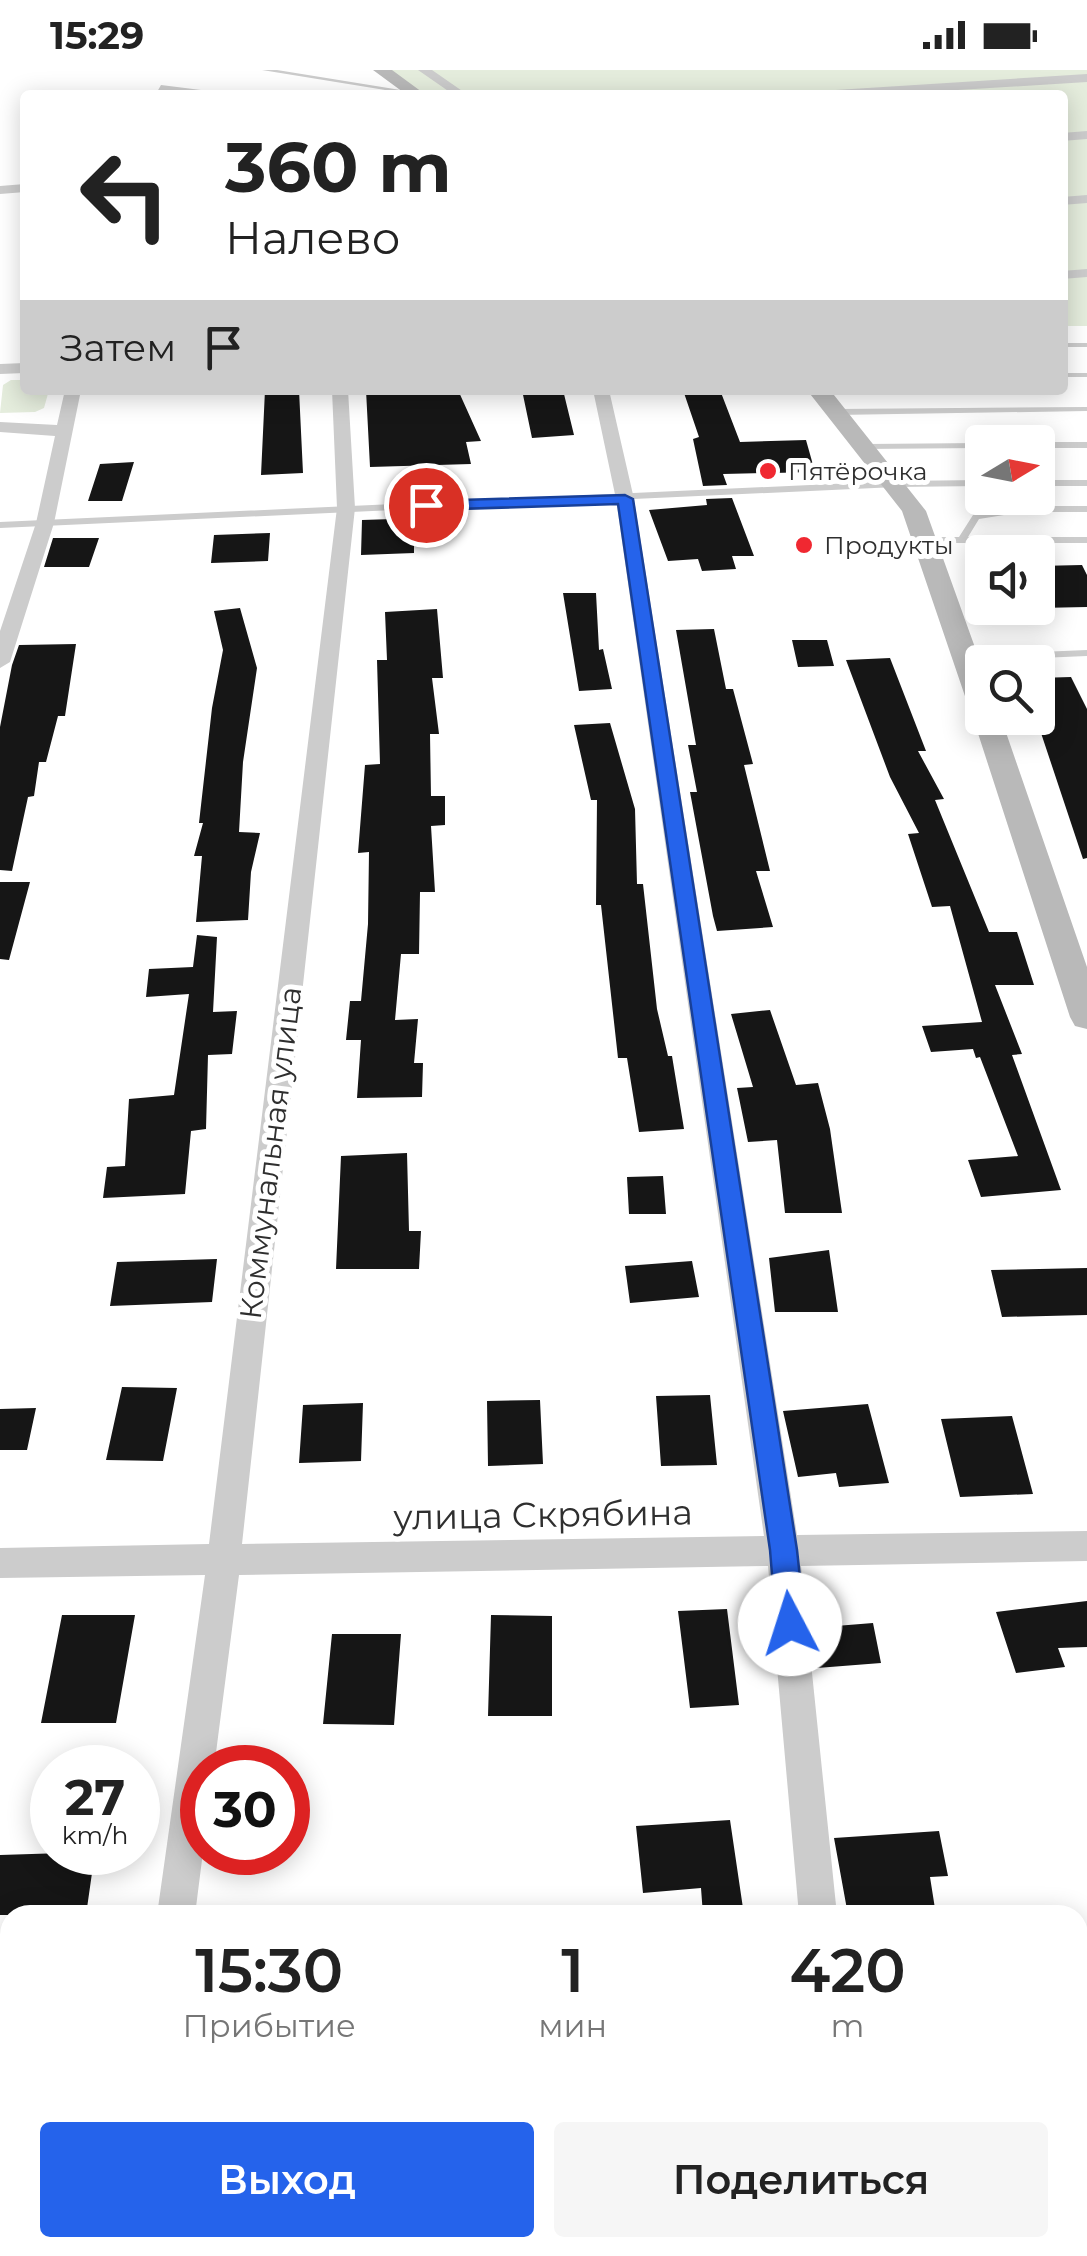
<!DOCTYPE html>
<html lang="ru">
<head>
<meta charset="utf-8">
<style>
  :root { --surface:#fff; --page:#f6f6f6; --text:#222; --muted:#767676; --accent:#2563eb }
  body { margin:0; font-family:Montserrat,sans-serif; background:var(--page); color:var(--text); height:100vh; display:flex; flex-direction:column; font-size:38px; white-space:nowrap }
  * { box-sizing:border-box; margin:0 }
  p { font-size:32px; color:var(--muted) }
  .icon { flex:none; width:55px; height:55px; fill:none; stroke:currentColor; stroke-width:2; stroke-linecap:round; stroke-linejoin:round }
  .map { position:relative; flex:1; overflow:hidden }
  .sheet { position:absolute; left:0px; top:1835px; width:1088px; height:352px; display:flex; flex-direction:column; background:var(--surface); border-radius:30px 30px 0 0; box-shadow:0 5px 25px #0003 }
  .sheet>* { flex:none }
  .guide { position:absolute; left:20px; top:20px; width:1048px; height:305px; border-radius:10px; box-shadow:0 5px 25px #0003; background:#fff; color:var(--text); overflow:hidden }
  .needle { width:65px; rotate:80deg }
  .fabs { position:absolute; left:965px; top:355px; display:grid; gap:20px }
  .fabs a { display:grid; place-items:center; width:90px; height:90px; border-radius:10px; background:var(--surface); box-shadow:0 5px 25px #0003; font-size:50px }
  .speed { position:absolute; left:30px; top:1675px; display:flex; gap:20px; font-size:50px; font-weight:700; text-align:center }
  .speed>* { display:grid; place-content:center; width:130px; height:130px; border-radius:50%; background:var(--surface); box-shadow:0 5px 25px #0003; line-height:1 }
  .speed small { font-size:25px; font-weight:400 }
  .speed .limit { border:15px solid #d22; background:#fff; color:#111 }
  .pin { position:absolute; display:grid; place-items:center; width:85px; height:85px; color:#fff; margin:-42px; border:5px solid #fff; border-radius:50%; box-shadow:0 2px 10px #0007 }
  .me { position:absolute; width:110px; margin:-55px; rotate:355deg; stroke-linejoin:round; filter:drop-shadow(0 0 8px #0008) }
  .turn { display:flex; align-items:center; gap:35px; height:210px; padding:0 40px; font-size:45px }
  .turn .icon { width:130px; height:130px; stroke-width:2.5 }
  .turn b { display:block; font-size:70px; line-height:85px }
  .then { display:flex; align-items:center; height:95px; padding:0 40px; background:#0003; gap:20px; font-size:38px }
  .eta { display:flex; justify-content:space-evenly; align-items:center; height:170px; text-align:center }
  .eta b { font-size:60px; font-weight:600; line-height:70px }
  .cta { display:flex; gap:20px; margin-top:auto; padding:20px 40px }
  .cta a { flex:1; height:115px; border-radius:10px; background:var(--accent); color:#fff; font-size:40px; font-weight:600; line-height:115px; text-align:center }
  .cta a+a { background:var(--page); color:var(--text) }
  .status { display:flex; justify-content:space-between; align-items:center; height:70px; padding:0 50px; background:var(--surface); direction:ltr }
  .status svg { height:28px; fill:currentColor }
  .map>svg:first-child { display:block }
  .green { fill:#e5eddd }
  .building { fill:#161616 }
  .lines { fill:none; stroke-linecap:round; stroke-linejoin:round }
  .lane { fill:#ccc; fill-rule:evenodd }
  .street { fill:#ccc; fill-rule:evenodd }
  .secondary { fill:#b9b9b9; fill-rule:evenodd }
  .route { fill:#2563eb; stroke:#184099; stroke-width:2.5 }
  .poi-dot { fill:#f02831; stroke:#fff; stroke-width:4 }
  .labels { text-anchor:middle; stroke-width:10; stroke-linejoin:round; paint-order:stroke }
  .far-poi-label { font-size:25px; fill:#2f2f2f; stroke:#fff; text-anchor:start }
  .street-label { font-size:30px; fill:#2f2f2f; stroke:#fff }
  .near-street-label { font-size:35px; fill:#2f2f2f; stroke:#fff }
</style>
</head>
<body>
<div class="status"><b>15:29</b><svg viewBox="0 0 49 12"><path d="M0 12V9h3v3zM5 12V6h3v6zM10 12V3h3v9zM15 12V0h3v12zM26 1h20v11H26zM47 4h2v5h-2z"/></svg></div>
<div class="map">
<svg width="1087" height="2186" viewBox="0 0 1087 2186">
  <rect width="100%" height="100%" fill="#fff"/>
  <path class="green" d="M388 0H1087V256H1063L1062 25H425Z
    M11 310H25V320H49L44 338 35 342 0 343 3 315Z"/>
  <path class="building" d="M265 320H299L303 403 261 405Z
    M366 320H458L481 371 466 372 471 394 370 397Z
    M522 320H563L574 365 532 368Z
    M683 320H720L740 372 806 370 815 402 723 404 727 415 703 416 693 369 699 367Z
    M134 392 122 431H88L100 394Z
    M732 428 754 486H732L736 499 702 501 698 489 668 491 649 440 707 435 706 429Z
    M393 449V457L414 456V483L361 485 362 450Z
    M270 463 268 491 211 493 214 465Z
    M53 468H99L89 497H44Z
    M1082 495 1087 505V537L1038 538V496Z
    M563 523H596L599 580 603 579 612 619 579 621Z
    M240 538 257 598 243 692 239 762 260 763 251 802 248 850 196 852 202 786H194L203 753H199L212 638 223 580 214 541Z
    M437 539 443 608H432L439 664H430L431 726H445V755L431 756 435 822H420L419 884H401L395 950 418 949 414 993H423L422 1027 357 1028 361 970H346L350 931H361L368 854 369 782 358 783 365 695 380 694 377 590H387L385 542Z
    M714 559 726 619H733L753 694 744 695 770 801H756L773 857 717 861 713 846 690 722H697L688 675H696L676 560Z
    M792 570H827L834 596 798 597Z
    M76 574 65 646H58L46 692H39L34 726 28 727 12 801 0 800V657L12 595 19 575Z
    M890 588 926 681H918L944 729 935 730 989 862H1017L1034 915H995L1022 984 1012 985 1061 1120 981 1127 968 1090 1018 1086 980 987 976 988 973 979 931 982 922 956 982 952 950 836 932 837 908 764 919 763 890 707 846 590Z
    M1071 607 1087 639V788L1083 789 1038 654V608Z
    M610 653 635 739 637 814H643L657 939 668 986H672L684 1059 639 1062 627 988H618L601 835H596L597 730H591L574 655Z
    M0 812H30L9 890 0 889Z
    M197 865 217 867 213 942 237 941 232 984 208 985 206 1059 191 1061 185 1124 103 1128 107 1097 125 1096 129 1029 174 1025 189 924 146 927 149 899 193 897Z
    M770 940 796 1015 818 1013 830 1059 842 1143H785L777 1070 748 1072 737 1018 753 1017 731 944Z
    M407 1083 409 1161H421L419 1199H336L341 1086Z
    M663 1106 666 1144H629L627 1107Z
    M829 1180 838 1242H775L769 1188Z
    M217 1189 212 1232 110 1236 117 1192Z
    M692 1191 699 1227 630 1233 625 1196Z
    M1087 1198V1245L1002 1247 991 1200Z
    M122 1317 177 1318 163 1391 106 1390Z
    M710 1325 717 1395 661 1396 656 1326Z
    M540 1330 543 1394 488 1396 487 1331Z
    M363 1333 361 1391 299 1393 303 1335Z
    M868 1334 889 1413 839 1417 836 1403 798 1407 783 1341Z
    M36 1338 27 1380H0V1339Z
    M1012 1346 1033 1424 960 1427 941 1349Z
    M1087 1531V1577L1058 1578 1065 1597 1016 1603 996 1542Z
    M727 1539 739 1635 690 1638 678 1541Z
    M62 1545H135L116 1653H41Z
    M491 1545 552 1546V1646H488Z
    M873 1553 881 1593 817 1598 811 1558Z
    M332 1564H401L394 1655 323 1654Z
    M730 1750 744 1845H703L701 1818 643 1823 636 1756Z
    M939 1761 948 1806 930 1807 936 1845H848L834 1768Z
    M95 1782 86 1845H0V1785Z"/>
  <g class="lines">
    <path class="lane" d="M262 0H277L419 23 416 25Z
      M1062 273H1087V277H1062Z
      M1062 303H1087V307H1062Z
      M1087 337V341L836 345 832 342 836 339Z
      M1038 372H1087V378H1038Z
      M866 374 982 373V378L863 379 862 377Z
      M982 410V416L896 417 0 458V452L896 411Z
      M1038 410H1087V416H1038Z
      M1023 436H1087V442H1023L979 449 968 467H1087V473H927L922 470 927 467H959L973 445Z
      M1087 580V586L967 591 962 588 967 585Z"/>
    <path class="street" d="M418 0H432L468 25H454Z
      M1087 4V12L877 25H814L820 21Z
      M161 15 209 21 215 25 157 22Z
      M1087 61V69L1062 71V63Z
      M25 114V122L0 124V116Z
      M1087 125V133L1062 135V127Z
      M1087 199V207L1062 209V201Z
      M25 293V303L0 304V294Z
      M65 320H81L54 453 10 592 0 598V561L36 453 55 366 0 362V352L57 355Z
      M332 320H348L355 438 242 1474 764 1466 616 429 593 320H609L634 429 797 1465 1087 1461V1491L801 1496 837 1845H799L768 1496 239 1505 214 1698H202L203 1782 195 1845H157L205 1505 0 1508V1478L209 1474 337 438Z
      M109 2178H153L152 2186H108Z
      M828 2178H871L873 2186H829Z"/>
    <path class="secondary" d="M373 0H392L426 25H407Z
      M807 320H830L926 441 982 597V648H1001L1087 897V959L1075 956 1070 947 973 648 977 642 968 635 902 441Z"/>
  </g>
  <path class="route" d="M625 425 633 429 797 1480 805 1554 800 1563 790 1567 781 1563 776 1554 770 1480 618 434 426 440 418 435 426 431Z"/>
  <g class="poi-dot">
    <circle cx="768" cy="401" r="10"/>
    <circle cx="804" cy="475" r="10"/>
  </g>
  <g class="labels">
    <g class="far-poi-label">
      <text x="788" y="410">Пятёрочка</text>
      <text x="824" y="484">Продукты</text>
    </g>
    <g class="street-label">
      <text transform="translate(271 1083) rotate(-83)" y="10">Коммунальная улица</text>
    </g>
    <g class="near-street-label">
      <text transform="translate(543 1445) rotate(-1)" y="12">улица Скрябина</text>
    </g>
  </g>
</svg>
<div class="fabs">
<a><svg class="needle" viewBox="-14 -14 28 28"><path d="M0-13l5 13h-10z" fill="#e53935"/><path d="M0 13l5-13h-10z" fill="#767676"/></svg></a>
<a><svg class="icon" aria-label="sound" viewBox="0 0 24 24"><path d="M4 9h4l5-4v14l-5-4H4zM17 9q2 3 0 6"/></svg></a>
<a><svg class="icon" aria-label="search" viewBox="0 0 24 24"><circle cx="10" cy="10" r="6"/><path d="M15 15l6 6"/></svg></a>
</div>
<div class="speed"><div>27<small>km/h</small></div><div class="limit">30</div></div>
<div class="pin" style="left:426px;top:435px;background:#d93025"><svg class="icon" aria-label="arrive" viewBox="0 0 24 24"><path d="M6 21V4h12l-3 4 3 4H6"/></svg></div>
<svg class="me" style="left:790px;top:1554px" viewBox="-20 -20 40 40"><circle r="19" fill="#fff"/><path d="M0-13L10 11 0 6-10 11z" fill="#2563eb"/></svg>
<div class="guide">
<div class="turn"><svg class="icon" aria-label="left" viewBox="0 0 24 24"><path d="M17 20v-9H6M10 6l-5 5 5 5"/></svg><div><b>360 m</b>Налево</div></div>
<div class="then">Затем<svg class="icon" aria-label="arrive" viewBox="0 0 24 24"><path d="M6 21V4h12l-3 4 3 4H6"/></svg></div>
</div>
<section class="sheet">
<div class="eta">
<div><b>15:30</b><p>Прибытие</p></div>
<div><b>1</b><p>мин</p></div>
<div><b>420</b><p>m</p></div>
</div>
<div class="cta"><a>Выход</a><a>Поделиться</a></div>
</section>
</div>
</body>
</html>
